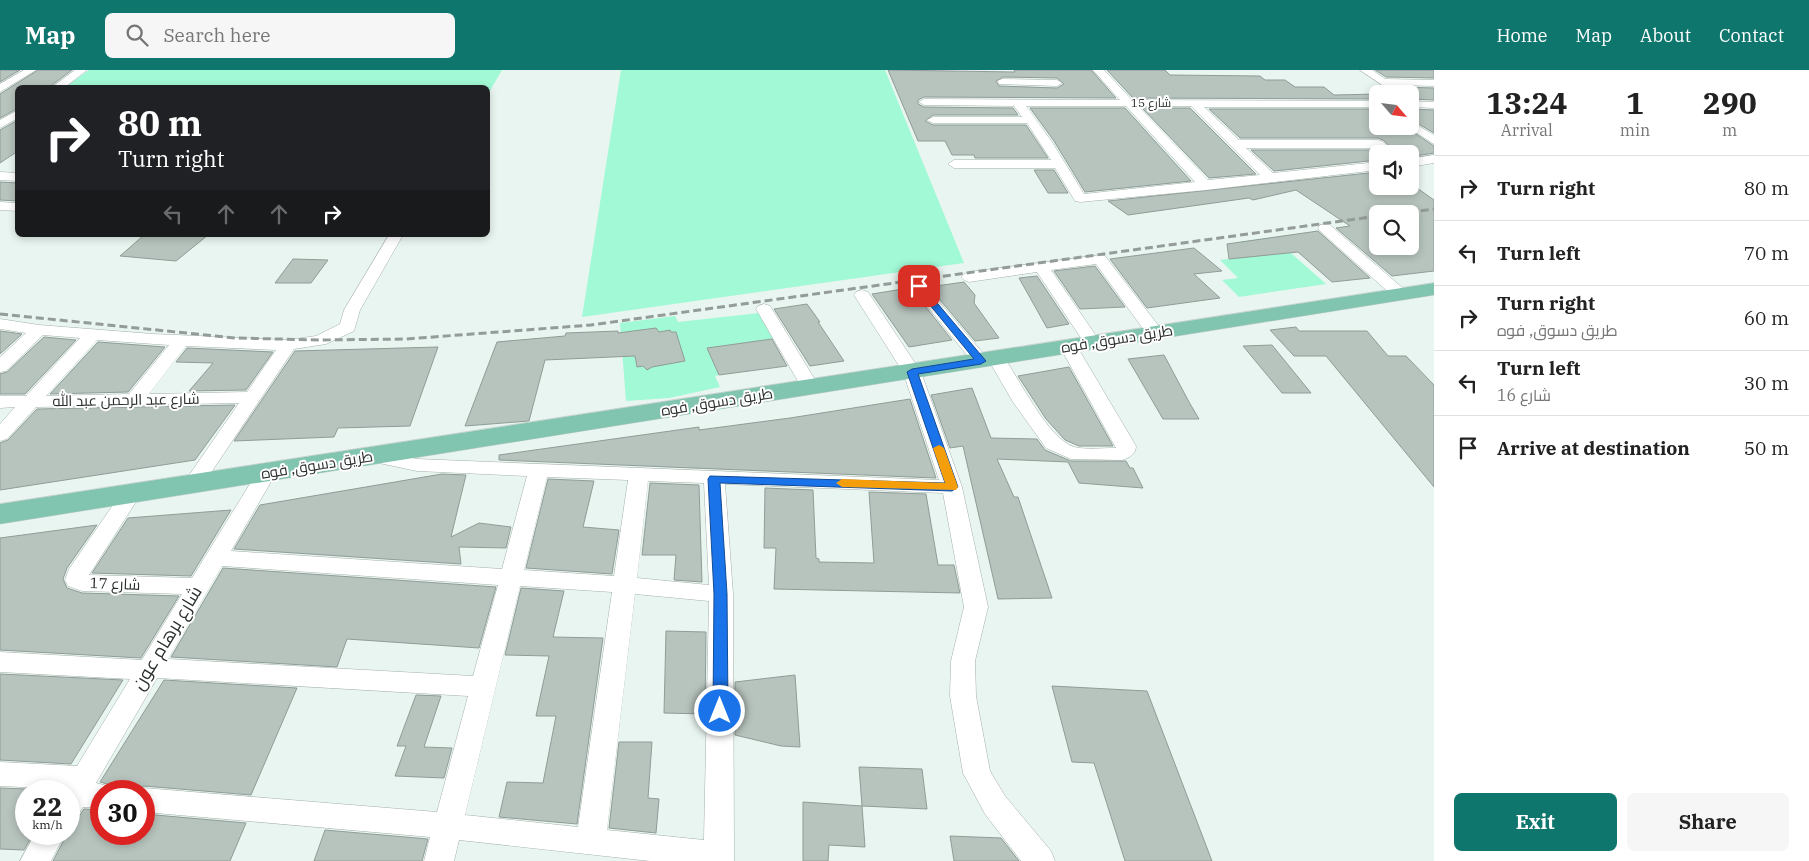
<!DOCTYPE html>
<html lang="en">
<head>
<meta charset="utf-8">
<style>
  :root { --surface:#fff; --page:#f6f6f6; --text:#222; --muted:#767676; --line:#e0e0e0; --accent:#0f766e }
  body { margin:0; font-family:"IBM Plex Serif",Cairo,serif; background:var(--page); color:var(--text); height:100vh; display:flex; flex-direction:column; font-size:19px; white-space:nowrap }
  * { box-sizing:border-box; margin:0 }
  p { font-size:16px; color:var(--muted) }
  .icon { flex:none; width:28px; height:28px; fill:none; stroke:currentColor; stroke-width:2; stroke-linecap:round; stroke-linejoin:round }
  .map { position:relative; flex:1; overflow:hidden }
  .panel { display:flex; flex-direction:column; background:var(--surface); width:375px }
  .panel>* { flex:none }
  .top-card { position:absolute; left:15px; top:15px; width:475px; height:152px; border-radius:8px; box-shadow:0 2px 8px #0003; background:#202124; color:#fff; overflow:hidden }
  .needle { width:32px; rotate:118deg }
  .controls { position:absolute; left:1369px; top:15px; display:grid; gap:10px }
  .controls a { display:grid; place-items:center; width:50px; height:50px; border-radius:8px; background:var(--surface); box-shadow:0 2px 8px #0003; font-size:25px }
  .speed { position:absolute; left:15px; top:710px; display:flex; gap:10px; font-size:25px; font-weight:700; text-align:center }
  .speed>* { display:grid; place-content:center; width:65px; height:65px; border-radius:50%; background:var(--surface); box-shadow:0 2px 8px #0003; line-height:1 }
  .speed small { font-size:12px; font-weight:400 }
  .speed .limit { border:8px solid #d22; background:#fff; color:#111 }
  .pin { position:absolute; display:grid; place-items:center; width:42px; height:42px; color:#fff; margin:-21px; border-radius:10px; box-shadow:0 2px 8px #0006 }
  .me { position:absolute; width:55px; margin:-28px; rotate:0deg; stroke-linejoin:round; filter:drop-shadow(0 0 4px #0008) }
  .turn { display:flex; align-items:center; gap:18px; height:105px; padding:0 20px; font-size:22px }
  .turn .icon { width:65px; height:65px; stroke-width:2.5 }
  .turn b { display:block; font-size:35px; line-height:42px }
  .lanes { display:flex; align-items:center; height:48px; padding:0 20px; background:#0003; justify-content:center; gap:25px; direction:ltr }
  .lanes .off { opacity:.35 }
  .eta { display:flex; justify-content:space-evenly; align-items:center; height:85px; text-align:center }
  .eta b { font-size:30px; font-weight:700; line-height:35px }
  .primary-button { display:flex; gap:10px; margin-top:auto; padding:10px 20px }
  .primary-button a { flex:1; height:58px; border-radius:8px; background:var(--accent); color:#fff; font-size:20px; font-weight:700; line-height:58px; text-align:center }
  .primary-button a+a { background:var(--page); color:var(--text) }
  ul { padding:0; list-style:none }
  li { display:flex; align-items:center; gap:15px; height:65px; padding:0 20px; border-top:1px solid var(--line) }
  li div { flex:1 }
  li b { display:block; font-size:19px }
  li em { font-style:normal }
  header { display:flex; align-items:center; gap:30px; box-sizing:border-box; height:70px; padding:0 25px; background:var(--accent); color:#fff }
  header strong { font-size:24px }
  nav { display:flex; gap:28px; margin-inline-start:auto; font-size:18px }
  .search { width:350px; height:45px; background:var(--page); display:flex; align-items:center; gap:12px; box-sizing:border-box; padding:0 18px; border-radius:8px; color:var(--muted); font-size:19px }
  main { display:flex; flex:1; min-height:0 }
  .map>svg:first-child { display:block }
  .green { fill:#a2f9d6 }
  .building { fill:#b7c3bd; stroke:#909c96; fill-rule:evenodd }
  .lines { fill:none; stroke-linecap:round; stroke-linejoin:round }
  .street-casing { stroke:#a4b0ab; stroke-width:1 }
  .primary-casing { stroke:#d0d1d1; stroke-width:1 }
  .street { fill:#fff; fill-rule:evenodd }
  .primary { fill:#81c4af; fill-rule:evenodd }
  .rail { stroke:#939c98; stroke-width:3; stroke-dasharray:8 4; stroke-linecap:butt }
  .route { fill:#1a73e8; stroke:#114b97 }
  .slow { fill:#f59e0b }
  .labels { text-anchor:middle; stroke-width:4; stroke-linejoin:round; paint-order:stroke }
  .far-street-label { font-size:12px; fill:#2a2f2d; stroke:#fff }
  .street-label { font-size:15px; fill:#2a2f2d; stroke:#fff }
  .near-street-label { font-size:18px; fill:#2a2f2d; stroke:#fff }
</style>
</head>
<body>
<header>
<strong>Map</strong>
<div class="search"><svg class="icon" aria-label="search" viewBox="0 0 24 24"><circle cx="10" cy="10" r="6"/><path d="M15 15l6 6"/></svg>Search here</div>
<nav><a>Home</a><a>Map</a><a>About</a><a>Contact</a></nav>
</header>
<main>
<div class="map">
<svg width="1434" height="791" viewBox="0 0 1434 791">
  <rect width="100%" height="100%" fill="#e9f5f0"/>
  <path class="green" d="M89 0H502L488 24V18H64Z
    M621 0H885L964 193 582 247Z
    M1273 167 1326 214 1239 227 1222 210 1238 208 1220 190 1257 186 1238 172Z
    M759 243 773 269 707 278 719 305 715 306 720 317 669 328 626 331 620 253 675 246 678 252Z"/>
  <path class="building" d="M0 0H20L0 12Z
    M38 0H72L48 18H18V38L0 48V24Z
    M888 0 1015 2 1014 0H1091L1116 28 924 27 918 30V34L924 37 1013 38 1018 45H933L925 51 933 55H1026L1048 88H975L974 85H952L945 71H918ZM1003 7 1057 8 1064 14 1057 18 999 16 996 11Z
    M1107 0H1165L1170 5 1260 6 1265 10H1285L1295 17H1324L1334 25 1378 24V29L1133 28Z
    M1375 0H1434V8L1386 7Z
    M1399 17 1434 18V30L1410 29V24Z
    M1030 38H1125L1191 111 1085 122 1054 71Z
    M1142 38H1190L1256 104 1209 108Z
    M1209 39H1378V56H1404L1434 76V83L1410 87V84H1398L1383 70 1378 68H1240Z
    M1410 39 1434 40V63L1410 49Z
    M18 50V81L0 93V60Z
    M1251 80H1374L1379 84 1378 90 1274 101Z
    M1034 100H1054L1068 123H1048Z
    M1378 102V116H1410V113L1434 130V201L1392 206 1336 158 1350 156 1296 120 1253 130 1249 128 1128 145 1108 131ZM1378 144H1410V176H1378Z
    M0 112 18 113V131L0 130Z
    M1318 161 1370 208 1332 212 1298 182 1229 189 1227 174Z
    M144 165H208L176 191 120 186Z
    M1194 178 1222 201 1194 204 1220 228 1147 238 1110 189Z
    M293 189 328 190 311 213H275Z
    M1095 196 1125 237 1080 239 1054 201Z
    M1037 206 1069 254 1047 258 1019 208Z
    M964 212 975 225 974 233 999 268 975 271 929 217Z
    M909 218 913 221 952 270 909 277 872 224Z
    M807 234 820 252H818L844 291 810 296 774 239Z
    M1296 257 1299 261H1367L1388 286H1406L1434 315V417L1326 286H1294L1270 260Z
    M656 258 659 262 670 260 671 262H676L685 291 652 297 647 300 643 296 637 297 635 286 545 290 529 351 465 356 497 272 565 266 566 263 618 261V263Z
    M0 261 22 264 0 284Z
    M44 267 76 270 25 324H0V304L7 302Z
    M772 269 787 296 719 305 707 278Z
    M98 272 165 277 128 322 50 324Z
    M1272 275 1311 323H1282L1243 276Z
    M438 277 410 356 338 358 334 367 234 371 295 281Z
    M187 278 273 282 246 320 189 321 213 293 176 292Z
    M1164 285 1189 332 1199 349H1163L1128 289Z
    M1069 297 1113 376H1079L1065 370 1046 349 1018 306Z
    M972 318 991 368 1037 369 1045 380 1071 391H1126L1130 398H1133L1143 418 1079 413 1068 392 997 389 1014 427H1018L1052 528 998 529 963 376 950 378 931 325Z
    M910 329 936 408 499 390V385L699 357V360L790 348Z
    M235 335 195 390 0 420V373L8 370 37 339Z
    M442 404 466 405 451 467 479 453 511 457 506 478 459 477 461 494 234 479 260 435Z
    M548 409 594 411 583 457 619 460 612 504 526 498Z
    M650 413 699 415 702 512 674 510 676 485H642Z
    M765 418 813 420 816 488 819 489V492L874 493 869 422 926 424 938 495H954L960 523 774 519 776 478H764Z
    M231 440 191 506 92 503 128 448Z
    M97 455 67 498 63 509 67 518 82 523 179 526 141 588 0 580V468Z
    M223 498 496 517 479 578 347 569 337 597 171 587Z
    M521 518 564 521 553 567 603 568 577 754 499 747 507 712 543 713 556 646H536L549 586 505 585Z
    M666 561 706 562 705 644 664 643Z
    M0 604 123 610 71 694 0 690Z
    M795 605 800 677 781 676 735 665V612Z
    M164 610 297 618 251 725 144 716 132 720 114 718 111 715 100 712Z
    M1052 616 1147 621 1212 791H1125L1094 693 1072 692Z
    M416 625 441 626 424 677 452 678 444 708 395 706 406 676H397Z
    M619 672H652L648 728 659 729 656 763 609 758Z
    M859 697 922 699 927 739 862 736Z
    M0 718 26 719V764H33L24 780 0 779Z
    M803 732 862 736 865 777 829 775 828 791H803Z
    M84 739 101 740V764H144V744L246 753 230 791H53L67 764H69L70 748 80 745Z
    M325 760 428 769 422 791H314Z
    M950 766 1001 768 1019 791H954Z"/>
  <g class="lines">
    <g class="street-casing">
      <path id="street" d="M24 0H36L0 22V14Z
        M75 0H87L64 18H51Z
        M1093 0H1104L1132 30 1378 31V37H1204L1239 70H1378L1382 71 1396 84H1382L1375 78H1246L1273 103 1378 92V100L1206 120 1080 132 1075 131 1055 98H954L948 94 954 90H1051L1027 53H933L927 50 933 47H1022L1014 36 924 35 919 32 924 29 1120 30ZM1026 36H1126L1195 112 1084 124 1052 72ZM1138 36H1191L1260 105 1208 110Z
        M1360 0H1372L1385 9 1434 10V16L1394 15 1399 20 1394 23Z
        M1003 9 1057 10 1062 13 1057 16 999 14 998 12 999 10Z
        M1410 31 1434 32V38L1410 37Z
        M18 40V48L0 58V50Z
        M1410 51 1434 65V74L1406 56H1410Z
        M1434 85V93L1410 97V89Z
        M0 102 18 103V111L0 110Z
        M0 132 18 133V141L0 140Z
        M1325 154 1330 155 1406 221 1408 224 1406 227H1394L1320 161 1318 158 1320 155Z
        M389 165H403L360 240 354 261 326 274 294 279 200 419 193 420 186 419 183 414 239 333 36 337 7 369 0 371V354L15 337 0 338V326H26L80 268 43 265 6 301 0 302V287L26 263 0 259V249L39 255 153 264 288 270 316 266 340 254 344 240ZM97 270 169 275 129 324 46 326ZM186 276 276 280 247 322 149 324Z
        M1100 185 1105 186 1161 259 1163 263 1161 267H1149L1096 194 1051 200 1101 273 1099 277H1087L1037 202 969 212 964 210 961 207 964 204 969 202Z
        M919 212 924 214 987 288 990 284 996 283 1002 284C1018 307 1048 369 1074 377 1086 380 1103 378 1116 378L1060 277 1063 273H1075L1136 376C1136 384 1129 388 1122 390L1071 389 1046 378 1013 332 989 291 987 295 981 296 975 295 914 220 911 217 914 214Z
        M862 220 868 222 921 302 962 417 988 537 975 591 976 626 990 701 1005 726 1051 781 1055 791H1021L985 744 963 703 950 626 951 591 964 537 943 423 725 414 733 524 734 791H650L459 770 454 791H424L430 767 144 742V721H134L144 718 437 742 468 626 157 608 96 713 111 717 113 721H101V738L83 737 79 743 69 746V721H61L63 719 0 716V692L77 696 130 609 0 602V582L142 590 182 524 82 521 68 516 65 510 69 499 124 419 131 417 138 419 141 424 89 505 192 508 259 399 266 397 273 399 276 403 231 481 502 499 527 406 417 401 365 390 362 386 365 382 372 380 417 389 939 410 903 302 854 225 856 222ZM547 407 628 410 614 506 524 500ZM648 411 704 413 709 515 637 508ZM222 496 498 515 473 606 168 589ZM520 516 612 522 578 757 465 745ZM635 524 709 531 704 770 607 760Z
        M764 234 770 236 772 239 820 318 817 322 811 323 805 322 802 318 756 239 758 236Z
        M35 764H65L51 791H20Z"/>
    </g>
    <g class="primary-casing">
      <path id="primary" d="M1434 213V225L0 454V434Z"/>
    </g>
    <use href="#street" class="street"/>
    <use href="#primary" class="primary"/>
    <path class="rail" d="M1397 144 1434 139
      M0 244 235 268 320 270 406 269 591 255 1378 146"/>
  </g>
  <path class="route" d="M919 214 922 215 986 291 981 294 918 304 958 417 952 421 720 413 727 524 728 641 726 645 720 647 715 645 713 641 714 524 708 409 710 406 945 413 907 302 912 299 974 289 916 218V215Z"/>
  <path class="slow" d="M939 375 944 378 958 417 956 420 842 417 836 413 842 409 945 413 933 378Z"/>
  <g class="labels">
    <g class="far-street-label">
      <text x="1151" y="37">شارع 15</text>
    </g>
    <g class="street-label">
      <text transform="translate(1117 269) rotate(-9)" y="5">طريق دسوق, فوه</text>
      <text transform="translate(126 330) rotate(-1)" y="5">شارع عبد الرحمن عبد الله</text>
      <text transform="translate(717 332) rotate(-9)" y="5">طريق دسوق, فوه</text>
      <text transform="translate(317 395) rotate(-9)" y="5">طريق دسوق, فوه</text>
      <text transform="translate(115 514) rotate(2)" y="5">شارع 17</text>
    </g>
    <g class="near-street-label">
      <text transform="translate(167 568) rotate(-59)" y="6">شارع برهام عون</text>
    </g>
  </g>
</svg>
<div class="controls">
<a><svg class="needle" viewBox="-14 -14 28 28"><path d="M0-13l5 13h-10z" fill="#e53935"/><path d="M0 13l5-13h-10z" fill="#767676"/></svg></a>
<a><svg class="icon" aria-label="sound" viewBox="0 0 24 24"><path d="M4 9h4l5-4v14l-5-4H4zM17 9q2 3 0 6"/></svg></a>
<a><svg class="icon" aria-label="search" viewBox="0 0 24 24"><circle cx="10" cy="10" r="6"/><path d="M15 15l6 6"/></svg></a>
</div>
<div class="speed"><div>22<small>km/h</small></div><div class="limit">30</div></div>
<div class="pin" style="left:919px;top:216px;background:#d93025"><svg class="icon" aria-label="arrive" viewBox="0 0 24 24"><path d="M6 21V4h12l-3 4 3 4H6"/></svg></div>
<svg class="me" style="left:720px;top:641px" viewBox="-20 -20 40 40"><circle r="17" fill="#1a73e8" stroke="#fff" stroke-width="3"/><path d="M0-11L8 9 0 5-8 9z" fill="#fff"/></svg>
<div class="top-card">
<div class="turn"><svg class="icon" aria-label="right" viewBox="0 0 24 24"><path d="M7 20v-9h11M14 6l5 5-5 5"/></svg><div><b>80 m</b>Turn right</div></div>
<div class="lanes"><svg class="icon off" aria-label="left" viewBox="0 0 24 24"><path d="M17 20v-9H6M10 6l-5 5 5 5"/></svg><svg class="icon off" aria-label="ahead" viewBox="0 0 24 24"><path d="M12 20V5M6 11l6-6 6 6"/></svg><svg class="icon off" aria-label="ahead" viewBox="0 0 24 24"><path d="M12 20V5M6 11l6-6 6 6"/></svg><svg class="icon" aria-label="right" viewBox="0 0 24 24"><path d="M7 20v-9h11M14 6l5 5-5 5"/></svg></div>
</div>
</div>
<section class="panel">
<div class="eta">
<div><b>13:24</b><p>Arrival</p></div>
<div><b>1</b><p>min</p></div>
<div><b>290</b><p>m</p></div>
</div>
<ul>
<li><svg class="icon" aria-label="right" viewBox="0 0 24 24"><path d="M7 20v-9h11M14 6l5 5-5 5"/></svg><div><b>Turn right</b></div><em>80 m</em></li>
<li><svg class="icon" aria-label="left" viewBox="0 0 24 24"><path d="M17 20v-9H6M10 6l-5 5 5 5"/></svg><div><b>Turn left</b></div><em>70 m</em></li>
<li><svg class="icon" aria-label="right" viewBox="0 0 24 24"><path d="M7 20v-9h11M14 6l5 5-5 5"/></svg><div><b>Turn right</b><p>طريق دسوق, فوه</p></div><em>60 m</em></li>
<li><svg class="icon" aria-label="left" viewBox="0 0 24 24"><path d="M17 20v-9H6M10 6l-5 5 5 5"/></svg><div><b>Turn left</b><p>شارع 16</p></div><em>30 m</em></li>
<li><svg class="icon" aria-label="arrive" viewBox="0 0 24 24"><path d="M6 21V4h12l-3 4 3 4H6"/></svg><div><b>Arrive at destination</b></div><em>50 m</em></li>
</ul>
<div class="primary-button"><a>Exit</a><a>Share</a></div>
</section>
</main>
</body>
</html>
